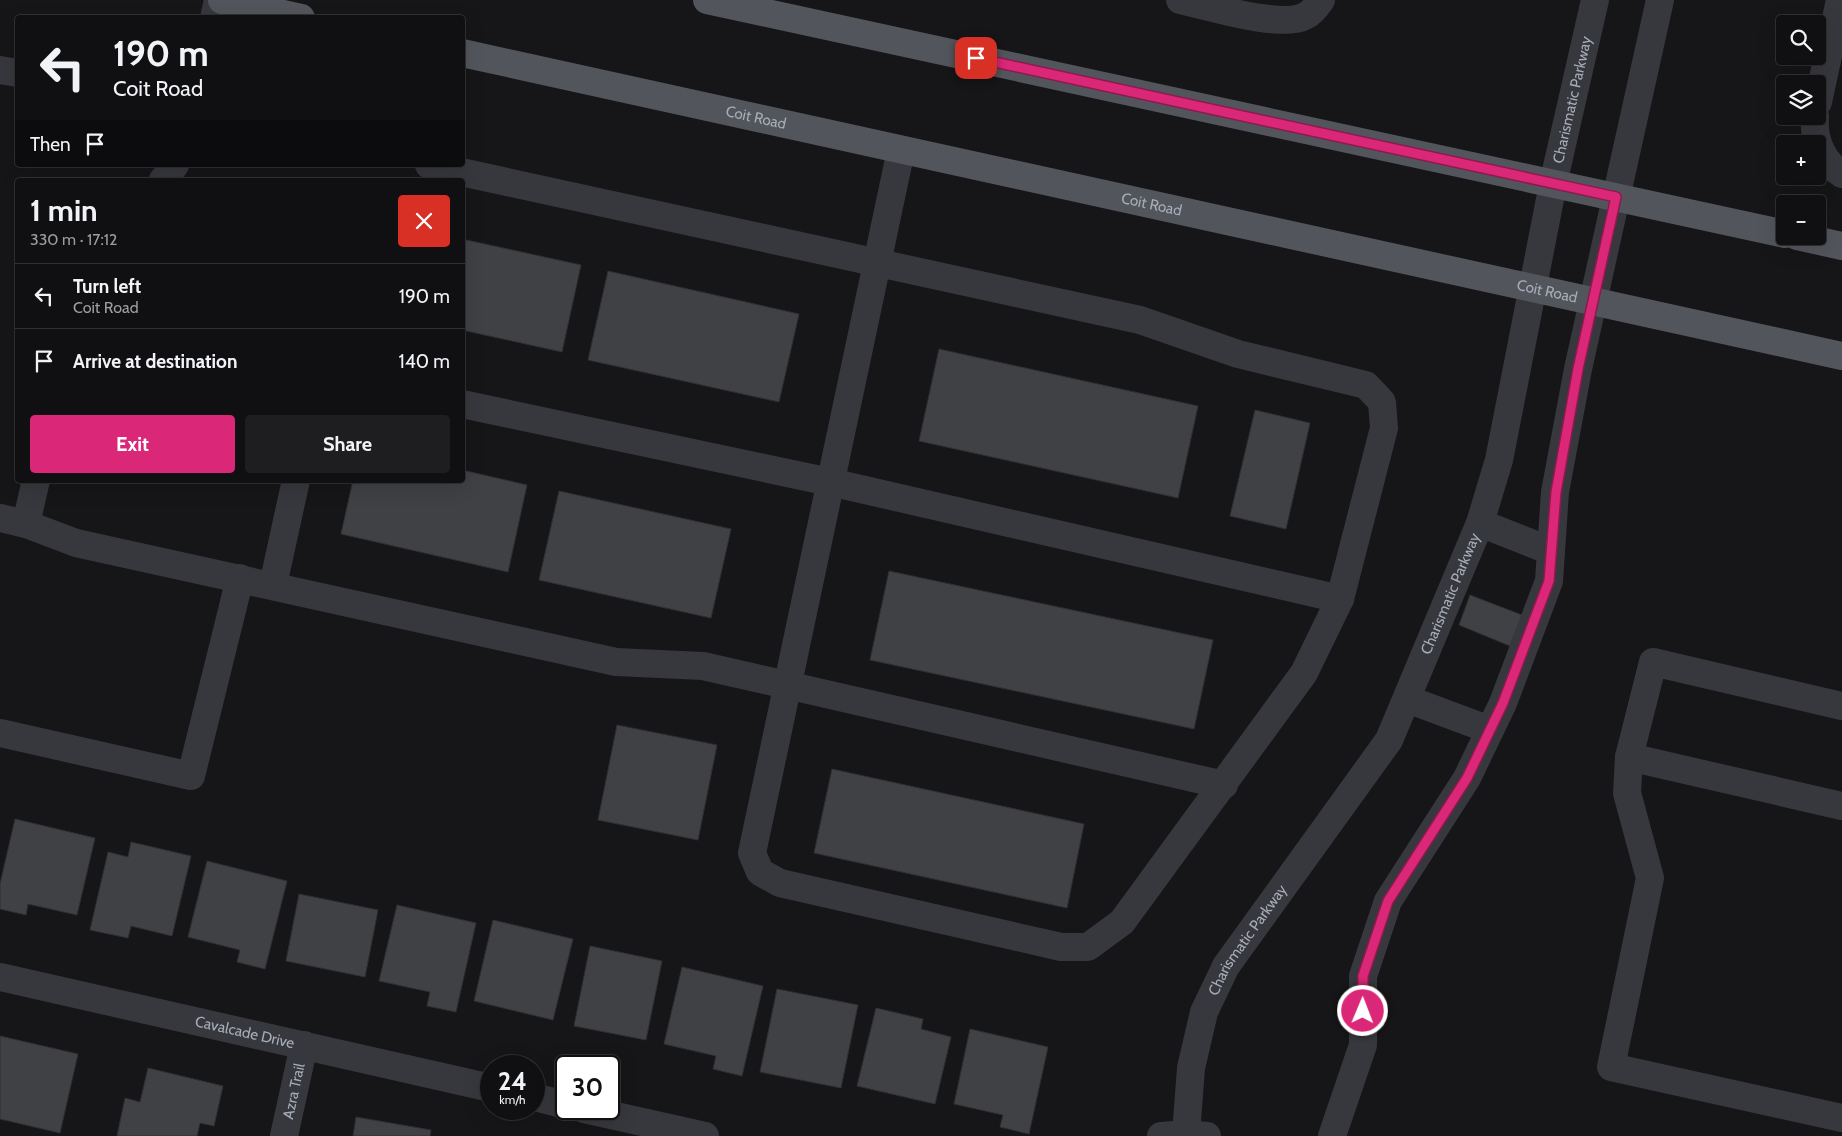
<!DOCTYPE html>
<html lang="en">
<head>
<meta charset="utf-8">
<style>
  :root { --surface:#101012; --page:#1e1e20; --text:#f1f3f6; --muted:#9c9d9f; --line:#303032; --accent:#db2777 }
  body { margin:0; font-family:Cabin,sans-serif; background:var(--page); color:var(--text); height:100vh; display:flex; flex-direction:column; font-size:19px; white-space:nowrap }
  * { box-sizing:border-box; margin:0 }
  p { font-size:16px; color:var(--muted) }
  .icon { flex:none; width:28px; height:28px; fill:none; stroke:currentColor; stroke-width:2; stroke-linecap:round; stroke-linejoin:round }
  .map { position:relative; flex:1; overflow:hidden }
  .side { position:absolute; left:15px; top:178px; width:450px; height:305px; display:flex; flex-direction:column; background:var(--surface); border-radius:5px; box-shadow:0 5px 20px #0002,0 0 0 1px var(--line) }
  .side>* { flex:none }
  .guide { position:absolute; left:15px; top:15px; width:450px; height:152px; border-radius:5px; box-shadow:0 5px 20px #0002,0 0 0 1px var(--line); background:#101012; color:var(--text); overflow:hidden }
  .tools { position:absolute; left:1776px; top:15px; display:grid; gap:10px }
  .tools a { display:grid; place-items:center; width:50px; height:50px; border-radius:5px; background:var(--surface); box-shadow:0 5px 20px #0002,0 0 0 1px var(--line); font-size:25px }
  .speed { position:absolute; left:480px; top:1055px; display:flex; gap:10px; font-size:25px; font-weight:700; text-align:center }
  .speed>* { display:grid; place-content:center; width:65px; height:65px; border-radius:50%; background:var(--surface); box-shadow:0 5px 20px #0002,0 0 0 1px var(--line); line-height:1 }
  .speed small { font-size:12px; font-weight:400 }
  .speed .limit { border:2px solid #111; border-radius:8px; background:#fff; color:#111 }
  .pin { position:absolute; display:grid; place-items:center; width:42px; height:42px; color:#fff; margin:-21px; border-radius:10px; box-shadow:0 2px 8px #0006 }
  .me { position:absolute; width:55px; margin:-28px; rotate:1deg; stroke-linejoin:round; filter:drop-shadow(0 0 4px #0008) }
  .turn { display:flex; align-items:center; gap:18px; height:105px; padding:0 15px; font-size:22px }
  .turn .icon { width:65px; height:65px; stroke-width:2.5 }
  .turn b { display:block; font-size:35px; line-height:42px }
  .then { display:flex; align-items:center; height:48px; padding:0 15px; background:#0003; gap:10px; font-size:19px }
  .round { display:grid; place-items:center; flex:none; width:52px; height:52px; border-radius:5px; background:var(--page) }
  .overview { display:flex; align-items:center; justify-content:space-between; height:85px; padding:0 15px }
  h1 { font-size:30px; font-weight:700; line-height:38px }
  .cta { display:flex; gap:10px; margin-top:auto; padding:10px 15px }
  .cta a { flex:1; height:58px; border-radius:5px; background:var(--accent); color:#fff; font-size:20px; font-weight:700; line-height:58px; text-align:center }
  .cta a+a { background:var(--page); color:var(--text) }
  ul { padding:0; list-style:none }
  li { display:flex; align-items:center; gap:15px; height:65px; padding:0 15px; border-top:1px solid var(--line) }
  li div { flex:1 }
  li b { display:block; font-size:19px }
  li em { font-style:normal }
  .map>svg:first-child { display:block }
  .building { fill:#404145; stroke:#303034 }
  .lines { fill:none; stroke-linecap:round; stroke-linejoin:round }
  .minor { stroke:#37383d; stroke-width:28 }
  .major { stroke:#53555c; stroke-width:28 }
  .route-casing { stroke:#8e194d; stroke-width:12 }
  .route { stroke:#db2777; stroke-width:9 }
  .labels { text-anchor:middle; stroke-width:4; stroke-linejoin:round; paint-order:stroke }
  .street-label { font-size:15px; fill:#a7adb8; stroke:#111113 }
</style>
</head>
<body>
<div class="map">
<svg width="1842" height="1136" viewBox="0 0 1842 1136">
  <rect width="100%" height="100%" fill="#161618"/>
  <path class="building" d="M462 239 581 265 562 352 462 330Z
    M608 271 799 314 779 402 588 360Z
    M939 349 1198 406 1178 498 919 441Z
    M1255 410 1310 423 1286 529 1230 516Z
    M462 470 527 485 508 572 341 534 353 480H462Z
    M559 491 731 529 711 618 539 580Z
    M889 571 1213 640 1194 729 870 660Z
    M1470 595 1522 615 1510 646 1459 625Z
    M617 725 717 745 698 840 598 820Z
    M832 769 1084 824 1067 908 814 853Z
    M15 819 95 838 77 915 28 904 26 915 0 909V884Z
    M131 842 191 856 172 936 131 926 128 938 90 930 108 852 128 857Z
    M207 861 287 881 265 969 237 962 240 950 188 937Z
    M299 894 378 910 365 977 286 961Z
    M397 905 476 923 456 1012 427 1006 430 992 379 981Z
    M493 920 573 939 553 1020 474 1001Z
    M590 946 662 961 646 1040 574 1026Z
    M682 967 763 986 742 1076 713 1069 716 1056 664 1044Z
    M777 989 858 1005 841 1088 760 1072Z
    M876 1008 923 1019 921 1029 951 1037 935 1104 857 1086Z
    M970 1029 1048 1047 1029 1134 1000 1127 1003 1115 954 1104Z
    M0 1036 78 1054 60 1133 0 1119Z
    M148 1068 223 1086 214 1126 200 1123 197 1136H117L125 1098 140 1102Z
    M356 1117 431 1130 430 1136H353Z"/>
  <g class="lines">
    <g class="minor">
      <path d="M1180 0C1208 6 1281 29 1305 16 1312 13 1317 6 1321 0"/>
      <path d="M214 18 218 0"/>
      <path d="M0 70 18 73"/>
      <path d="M1818 102 1840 0"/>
      <path d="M1815 116C1813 139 1822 162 1842 174"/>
      <path d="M429 165 1140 320 1238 354 1366 385 1382 402 1384 428 1340 599 1304 673 1122 922 1088 947H1061L780 883 760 872 752 853C800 618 851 384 901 150"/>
      <path d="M163 180 175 165"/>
      <path d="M462 404 830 482 1340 599"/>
      <path d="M0 518 26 524 76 543 616 662 703 666 1224 785"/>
      <path d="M1480 523 1551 551"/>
      <path d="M26 524 36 480"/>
      <path d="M273 585 296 480"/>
      <path d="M1407 699 1490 730"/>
      <path d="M1842 706 1653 662 1629 757 1842 806"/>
      <path d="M0 733 191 776 240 578"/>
      <path d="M1629 757 1627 793 1650 878 1611 1067 1842 1118"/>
      <path id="s1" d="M0 977 491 1088"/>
      <path d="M534 1097 566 1105"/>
      <path d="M584 1109 705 1136"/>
      <path id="s2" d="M1186 1134 1191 1068 1204 1012 1226 966 1389 740 1480 523 1499 460 1553 184 1595 0"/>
      <path id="s3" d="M284 1136 304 1045"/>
      <path d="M1161 1136 1186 1134 1207 1136"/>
      <path d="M1332 1136 1363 1045V976L1388 901 1467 778 1503 703 1549 581 1555 492 1578 369 1660 0"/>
    </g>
    <g class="major">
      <path d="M222 0 301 18"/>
      <path d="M707 0 1785 234"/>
      <path id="s4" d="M462 53 1842 356"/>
      <path d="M1797 236 1842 246"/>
    </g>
  </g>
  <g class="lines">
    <g class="route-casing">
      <path id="route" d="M976 58 1616 197 1578 369 1556 492 1549 581 1503 703 1467 778 1388 901 1363 976V1011"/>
    </g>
    <use href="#route" class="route"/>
  </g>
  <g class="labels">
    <g class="street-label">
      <text dy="5" stroke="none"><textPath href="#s2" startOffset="1122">Charismatic Parkway</textPath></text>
      <text dy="5" stroke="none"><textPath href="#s4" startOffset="301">Coit Road</textPath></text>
      <text dy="5" stroke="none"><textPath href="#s4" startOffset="706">Coit Road</textPath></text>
      <text dy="5" stroke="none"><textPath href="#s4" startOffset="1111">Coit Road</textPath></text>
      <text dy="5" stroke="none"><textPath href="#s2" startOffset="612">Charismatic Parkway</textPath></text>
      <text dy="5" stroke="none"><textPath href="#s2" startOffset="208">Charismatic Parkway</textPath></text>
      <text dy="5" stroke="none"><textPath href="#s1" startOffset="251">Cavalcade Drive</textPath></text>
      <text dy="5" stroke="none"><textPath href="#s3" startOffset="46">Azra Trail</textPath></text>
    </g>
  </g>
</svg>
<div class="tools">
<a><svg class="icon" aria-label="search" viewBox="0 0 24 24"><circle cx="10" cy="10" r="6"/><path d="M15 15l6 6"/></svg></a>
<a><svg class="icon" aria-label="layers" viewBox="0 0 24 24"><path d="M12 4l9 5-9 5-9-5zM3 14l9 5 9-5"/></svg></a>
<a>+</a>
<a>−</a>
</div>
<div class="speed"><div>24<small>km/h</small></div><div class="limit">30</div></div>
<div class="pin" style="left:976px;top:58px;background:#d93025"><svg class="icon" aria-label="arrive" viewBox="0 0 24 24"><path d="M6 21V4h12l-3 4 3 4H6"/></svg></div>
<svg class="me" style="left:1363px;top:1011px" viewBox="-20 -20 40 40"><circle r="17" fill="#db2777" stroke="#fff" stroke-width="3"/><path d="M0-11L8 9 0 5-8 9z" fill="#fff"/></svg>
<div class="guide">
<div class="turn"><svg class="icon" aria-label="left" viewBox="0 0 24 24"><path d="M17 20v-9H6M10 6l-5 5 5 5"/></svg><div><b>190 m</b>Coit Road</div></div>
<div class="then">Then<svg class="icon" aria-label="arrive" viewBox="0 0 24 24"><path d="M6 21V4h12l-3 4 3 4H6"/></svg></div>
</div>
<section class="side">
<div class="overview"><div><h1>1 min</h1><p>330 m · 17:12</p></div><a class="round" style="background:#d93025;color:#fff"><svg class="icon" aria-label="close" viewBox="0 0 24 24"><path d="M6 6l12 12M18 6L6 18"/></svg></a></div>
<ul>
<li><svg class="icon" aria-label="left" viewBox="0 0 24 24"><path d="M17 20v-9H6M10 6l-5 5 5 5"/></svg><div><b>Turn left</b><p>Coit Road</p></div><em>190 m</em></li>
<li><svg class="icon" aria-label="arrive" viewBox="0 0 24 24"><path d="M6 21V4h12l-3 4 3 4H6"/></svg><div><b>Arrive at destination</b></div><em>140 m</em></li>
</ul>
<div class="cta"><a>Exit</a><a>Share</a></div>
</section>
</div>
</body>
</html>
